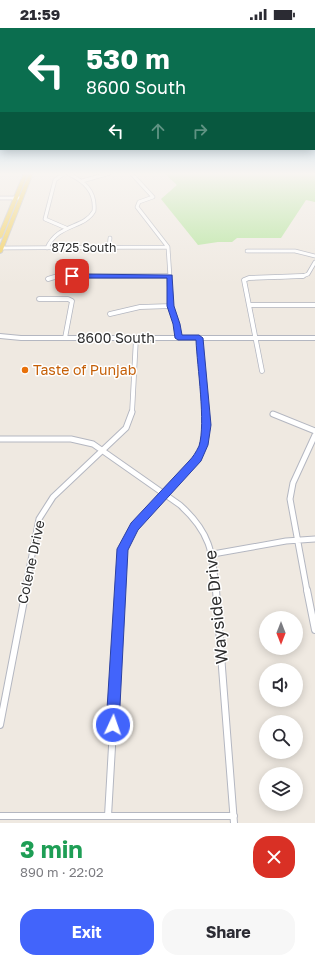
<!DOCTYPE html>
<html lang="en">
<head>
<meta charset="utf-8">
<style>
  :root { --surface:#fff; --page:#f7f7f7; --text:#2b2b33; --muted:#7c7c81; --accent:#4264fb }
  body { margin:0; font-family:"Golos Text",sans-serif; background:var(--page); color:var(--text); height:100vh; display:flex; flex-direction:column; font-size:15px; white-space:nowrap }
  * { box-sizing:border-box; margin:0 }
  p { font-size:13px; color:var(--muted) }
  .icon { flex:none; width:22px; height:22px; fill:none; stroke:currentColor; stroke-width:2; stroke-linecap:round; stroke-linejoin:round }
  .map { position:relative; height:795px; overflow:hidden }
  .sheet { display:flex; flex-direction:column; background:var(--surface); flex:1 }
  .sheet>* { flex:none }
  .hud { position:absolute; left:0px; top:0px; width:315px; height:122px; box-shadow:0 2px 10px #0003; background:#0b6e4f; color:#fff; overflow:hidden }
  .needle { width:26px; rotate:180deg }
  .fabs { position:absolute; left:259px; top:583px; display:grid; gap:8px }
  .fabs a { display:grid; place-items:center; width:44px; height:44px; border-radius:50%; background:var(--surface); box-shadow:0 2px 10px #0003; font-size:20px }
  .pin { position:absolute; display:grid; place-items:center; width:34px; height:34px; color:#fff; margin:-17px; border-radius:8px; box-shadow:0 2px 6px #0006 }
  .me { position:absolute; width:44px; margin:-22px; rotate:3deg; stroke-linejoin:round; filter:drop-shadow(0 0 3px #0008) }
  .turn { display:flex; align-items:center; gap:14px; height:84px; padding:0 20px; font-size:18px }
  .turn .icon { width:52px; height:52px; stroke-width:2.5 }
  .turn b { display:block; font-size:28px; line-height:34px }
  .lanes { display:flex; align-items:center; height:38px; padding:0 20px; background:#0003; justify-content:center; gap:20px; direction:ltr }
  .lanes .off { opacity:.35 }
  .round { display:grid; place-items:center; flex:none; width:42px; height:42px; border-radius:16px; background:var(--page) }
  .headline { display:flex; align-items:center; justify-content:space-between; height:68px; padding:0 20px }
  h1 { font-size:24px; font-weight:700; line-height:30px; color:#1e9e55 }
  .action { display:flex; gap:8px; margin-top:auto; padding:8px 20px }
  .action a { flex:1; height:46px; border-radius:16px; background:var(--accent); color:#fff; font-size:16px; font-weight:700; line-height:46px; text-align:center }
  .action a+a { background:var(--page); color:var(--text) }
  .status { display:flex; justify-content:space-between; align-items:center; height:28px; padding:0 20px; background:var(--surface); direction:ltr }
  .status svg { height:11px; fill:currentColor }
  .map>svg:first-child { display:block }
  .green { fill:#b6e59e }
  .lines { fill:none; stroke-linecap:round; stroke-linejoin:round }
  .minor-far3-casing { stroke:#b4b7c1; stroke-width:4.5 }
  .minor-far2-casing { stroke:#b4b7c1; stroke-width:5.5 }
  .minor-far1-casing { stroke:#b4b7c1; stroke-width:7 }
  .minor-casing { stroke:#b4b7c1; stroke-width:8 }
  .secondary-casing { stroke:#b4b7c1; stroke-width:2 }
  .primary-casing { stroke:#c9c9c9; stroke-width:2 }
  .minor-far3 { stroke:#fff; stroke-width:3 }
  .minor-far2 { stroke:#fff; stroke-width:4 }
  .minor-far1 { stroke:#fff; stroke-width:5 }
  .minor { stroke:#fff; stroke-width:6 }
  .secondary { fill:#fff; fill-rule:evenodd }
  .primary { fill:#f2d163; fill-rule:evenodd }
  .route { fill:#4264fb; stroke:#2b41a3 }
  .food-dot { fill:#e8710a; stroke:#fff; stroke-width:1.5 }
  .labels { text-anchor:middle; stroke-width:3; stroke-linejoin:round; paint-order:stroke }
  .far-street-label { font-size:12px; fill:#2e2e2e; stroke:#fff }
  .street-label { font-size:14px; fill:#2e2e2e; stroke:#fff }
  .food-label { font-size:14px; fill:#c56008; stroke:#fff; text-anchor:start }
  .near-street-label { font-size:17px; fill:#2e2e2e; stroke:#fff }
</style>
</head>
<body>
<div class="status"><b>21:59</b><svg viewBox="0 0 49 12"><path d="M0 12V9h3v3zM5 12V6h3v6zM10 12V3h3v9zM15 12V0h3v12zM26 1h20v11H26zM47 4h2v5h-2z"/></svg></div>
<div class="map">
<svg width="315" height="795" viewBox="0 0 315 795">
  <rect width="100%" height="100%" fill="#efe9e1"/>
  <path class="green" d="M164 145H315V174L306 172 281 210H237L232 214H218L198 217 161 171 177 157Z"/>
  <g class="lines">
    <g class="minor-far3-casing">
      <path id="minor-far3" d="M65 145 55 152 45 191 66 200
        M131 145 153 169 139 174 137 179 168 219 170 249
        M82 153 110 145
        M0 170H20
        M0 220 168 219
        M47 220C58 195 84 201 94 183 96 163 84 153 67 145
        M109 220 110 210
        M247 223H295L315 228
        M55 249 170 248
        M279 249 303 248 308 246 315 234"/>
    </g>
    <g class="minor-far2-casing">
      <path id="minor-far2" d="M169 248 171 278 177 296 178 310
        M48 251 58 248H170
        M39 271H68L72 273 65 310
        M249 277H315
        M110 286 140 279 171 278
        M199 310 205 385
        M262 343 244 252 249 250 303 248
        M132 385 136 310"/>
    </g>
    <g class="minor-far1-casing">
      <path id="minor-far1" d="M273 386 315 403
        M0 411H71L93 416 180 477C210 504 213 524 216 563
        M213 526 286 513 315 511
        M25 563 39 491 53 469 126 400 132 384
        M121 563 123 521 135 498 192 436 201 424 206 403 205 384
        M307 563 290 471 293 455 315 407"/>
    </g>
    <g class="minor-casing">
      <path id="minor" d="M216 562 234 795
        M307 562 315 602
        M0 697 26 562
        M0 788H234
        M108 788 121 562"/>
    </g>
    <g class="secondary-casing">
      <path id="secondary" d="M0 306 21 308H315V312H21L0 310Z"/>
    </g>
    <g class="primary-casing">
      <path id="primary" d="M24 145H28L2 209 0 210V203Z
        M29 145H33L2 224 0 225V218Z"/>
    </g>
    <use href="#minor-far3" class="minor-far3"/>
    <use href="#minor-far2" class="minor-far2"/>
    <use href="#minor-far1" class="minor-far1"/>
    <use href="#minor" class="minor"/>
    <use href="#secondary" class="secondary"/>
    <use href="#primary" class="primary"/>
  </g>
  <linearGradient id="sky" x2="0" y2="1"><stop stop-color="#7abfeb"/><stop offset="0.57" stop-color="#f8f5f2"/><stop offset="1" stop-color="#f8f5f2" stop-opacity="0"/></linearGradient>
  <rect width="315" height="256" fill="url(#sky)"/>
  <path class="route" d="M72 246 172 247 174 278 180 296 182 307H199L203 310 211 397 208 417 201 433 138 502 128 522 119 697 117 701 113 703 108 701 106 697 117 521 131 495 189 433C193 429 196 424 199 418 206 395 197 338 196 312H178L175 310 173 296 167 278V250H69V247Z"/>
  <circle class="food-dot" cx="25" cy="342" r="4"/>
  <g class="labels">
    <g class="far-street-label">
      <text x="84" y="224">8725 South</text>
    </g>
    <g class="street-label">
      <text x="116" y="315">8600 South</text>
      <text transform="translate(31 534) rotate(-78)" y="5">Colene Drive</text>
    </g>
    <g class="food-label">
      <text x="33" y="347">Taste of Punjab</text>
    </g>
    <g class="near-street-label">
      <text transform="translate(216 579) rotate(-96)" y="6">Wayside Drive</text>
    </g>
  </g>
</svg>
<div class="fabs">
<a><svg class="needle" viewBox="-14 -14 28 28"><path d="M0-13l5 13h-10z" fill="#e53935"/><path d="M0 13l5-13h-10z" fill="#7c7c81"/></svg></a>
<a><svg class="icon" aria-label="sound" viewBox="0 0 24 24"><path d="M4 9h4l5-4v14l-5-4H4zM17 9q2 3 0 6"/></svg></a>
<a><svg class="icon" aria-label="search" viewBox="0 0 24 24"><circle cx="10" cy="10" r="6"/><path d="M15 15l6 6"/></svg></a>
<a><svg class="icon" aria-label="layers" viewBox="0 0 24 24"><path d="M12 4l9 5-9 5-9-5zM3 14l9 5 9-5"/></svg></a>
</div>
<div class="pin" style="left:72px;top:248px;background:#d93025"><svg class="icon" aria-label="arrive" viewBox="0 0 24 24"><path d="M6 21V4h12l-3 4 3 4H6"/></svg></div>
<svg class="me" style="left:113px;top:697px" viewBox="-20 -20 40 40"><circle r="17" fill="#4264fb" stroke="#fff" stroke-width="3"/><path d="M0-11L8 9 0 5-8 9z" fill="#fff"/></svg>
<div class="hud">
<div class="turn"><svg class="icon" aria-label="left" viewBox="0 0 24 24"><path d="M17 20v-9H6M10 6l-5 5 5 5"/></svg><div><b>530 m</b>8600 South</div></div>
<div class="lanes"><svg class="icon" aria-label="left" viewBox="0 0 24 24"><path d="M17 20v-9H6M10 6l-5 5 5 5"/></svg><svg class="icon off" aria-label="ahead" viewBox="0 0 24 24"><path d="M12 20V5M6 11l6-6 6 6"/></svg><svg class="icon off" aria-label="right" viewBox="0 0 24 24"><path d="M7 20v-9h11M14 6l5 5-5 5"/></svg></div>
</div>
</div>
<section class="sheet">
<div class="headline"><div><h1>3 min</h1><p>890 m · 22:02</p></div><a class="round" style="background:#d93025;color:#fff"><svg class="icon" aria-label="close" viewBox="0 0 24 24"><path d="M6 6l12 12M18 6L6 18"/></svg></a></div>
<div class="action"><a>Exit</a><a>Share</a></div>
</section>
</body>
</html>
